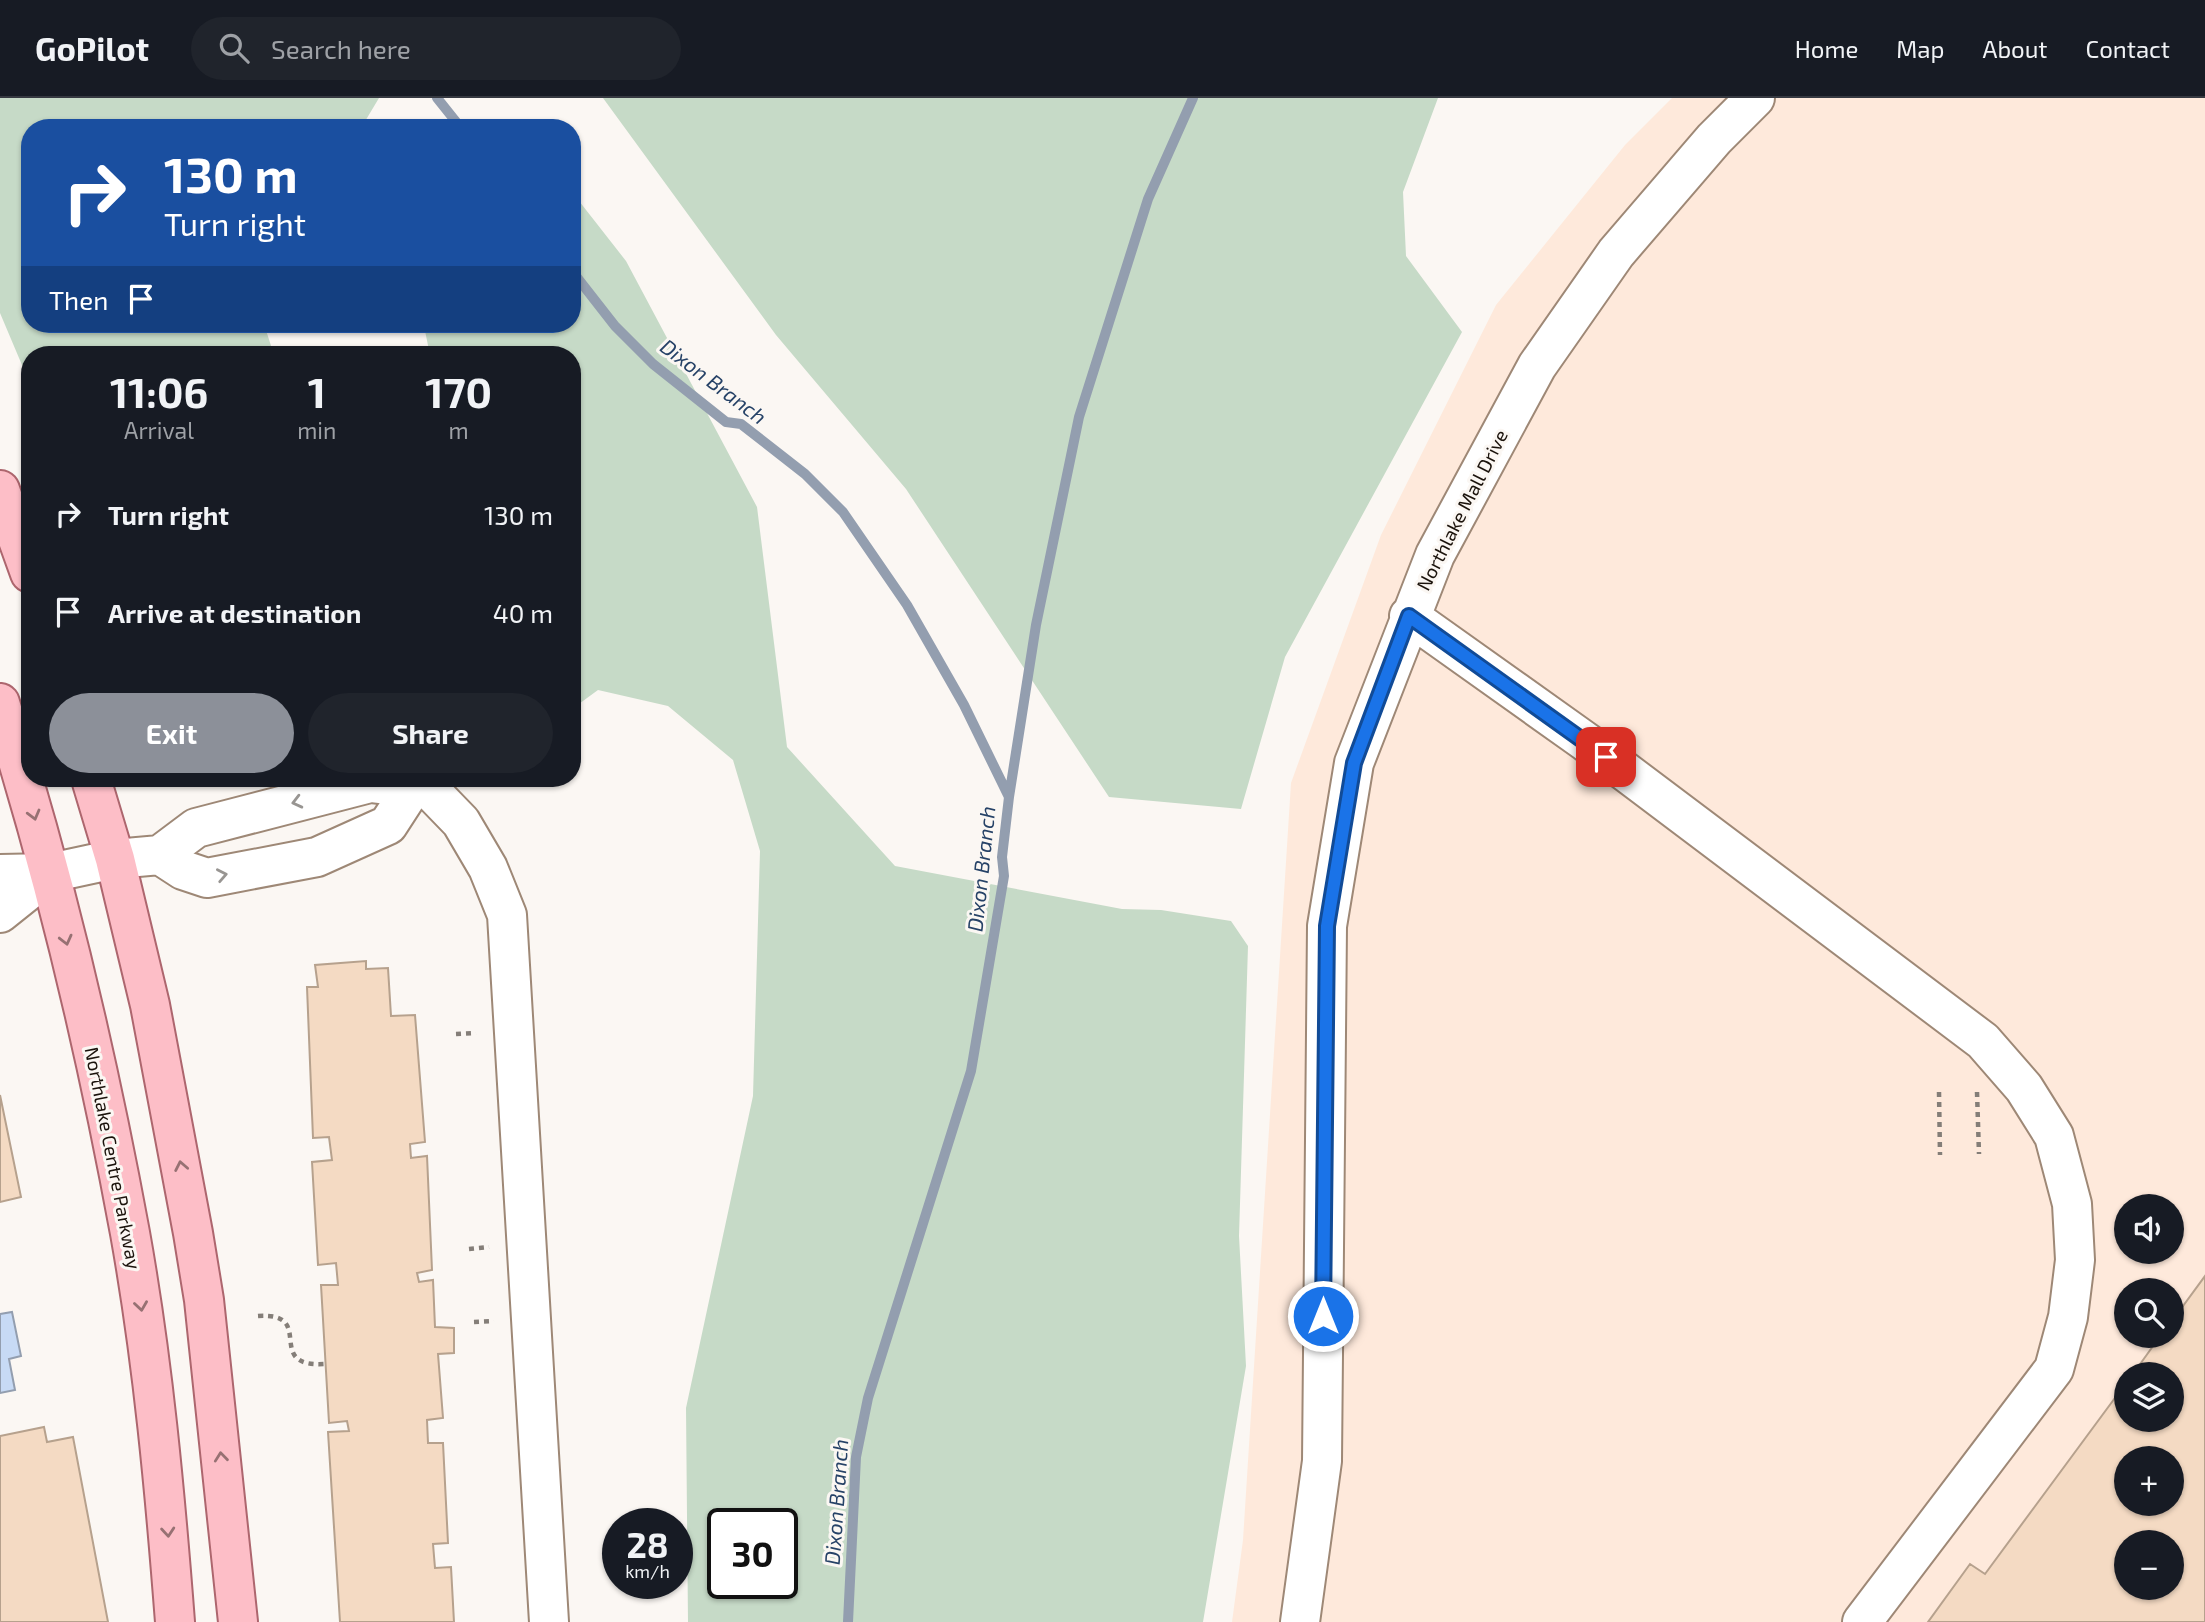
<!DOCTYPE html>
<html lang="en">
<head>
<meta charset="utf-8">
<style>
  :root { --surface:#171b24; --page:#20242c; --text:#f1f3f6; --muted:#9ea1a6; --line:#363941; --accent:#8c9099 }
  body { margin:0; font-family:"Exo 2",sans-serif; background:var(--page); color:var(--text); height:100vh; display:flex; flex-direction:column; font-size:26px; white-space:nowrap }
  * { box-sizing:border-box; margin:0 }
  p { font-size:23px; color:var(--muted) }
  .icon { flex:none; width:38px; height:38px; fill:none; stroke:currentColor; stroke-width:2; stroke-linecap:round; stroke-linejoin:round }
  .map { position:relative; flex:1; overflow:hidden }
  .sheet { position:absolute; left:21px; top:248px; width:560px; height:441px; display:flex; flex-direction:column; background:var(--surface); border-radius:28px; box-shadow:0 2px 5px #0004 }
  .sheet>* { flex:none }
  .banner { position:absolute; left:21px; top:21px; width:560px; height:214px; border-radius:28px; box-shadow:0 2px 5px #0004; background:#1a4fa0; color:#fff; overflow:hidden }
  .controls { position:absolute; left:2114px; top:1096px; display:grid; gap:14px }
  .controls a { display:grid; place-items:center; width:70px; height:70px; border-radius:50%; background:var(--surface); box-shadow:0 2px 5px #0004; font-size:35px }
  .speed { position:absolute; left:602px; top:1410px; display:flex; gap:14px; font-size:35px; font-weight:700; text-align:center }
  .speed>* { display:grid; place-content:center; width:91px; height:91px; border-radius:50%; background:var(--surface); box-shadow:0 2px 5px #0004; line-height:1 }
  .speed small { font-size:18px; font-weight:400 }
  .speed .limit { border:4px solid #111; border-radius:10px; background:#fff; color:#111 }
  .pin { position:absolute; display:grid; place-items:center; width:60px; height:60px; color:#fff; margin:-30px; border-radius:14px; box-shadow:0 4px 10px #0006 }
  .me { position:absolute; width:77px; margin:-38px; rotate:0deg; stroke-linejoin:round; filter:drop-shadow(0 0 5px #0008) }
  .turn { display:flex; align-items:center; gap:24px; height:147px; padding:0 28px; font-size:32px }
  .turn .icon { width:91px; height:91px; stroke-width:2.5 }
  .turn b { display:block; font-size:49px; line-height:60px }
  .then { display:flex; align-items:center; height:66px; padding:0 28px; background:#0003; gap:14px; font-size:26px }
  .eta { display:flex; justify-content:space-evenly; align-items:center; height:119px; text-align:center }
  .eta b { font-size:42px; font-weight:700; line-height:49px }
  .action { display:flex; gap:14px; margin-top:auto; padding:14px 28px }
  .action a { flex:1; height:80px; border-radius:42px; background:var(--accent); color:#fff; font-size:28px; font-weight:700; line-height:80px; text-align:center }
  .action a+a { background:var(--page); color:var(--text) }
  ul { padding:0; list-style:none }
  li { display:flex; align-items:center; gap:21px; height:98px; padding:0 28px }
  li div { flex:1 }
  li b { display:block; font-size:26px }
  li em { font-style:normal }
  header { display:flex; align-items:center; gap:42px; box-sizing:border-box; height:98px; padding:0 35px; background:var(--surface); border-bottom:2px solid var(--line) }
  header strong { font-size:33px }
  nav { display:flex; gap:38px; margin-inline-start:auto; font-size:24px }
  .search { width:490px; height:63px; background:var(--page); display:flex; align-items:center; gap:18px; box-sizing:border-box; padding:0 24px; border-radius:38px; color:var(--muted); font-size:26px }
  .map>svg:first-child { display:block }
  .commercial { fill:#fee9db; fill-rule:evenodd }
  .green { fill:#c6dac7; fill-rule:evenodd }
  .water { fill:#c7daf5; stroke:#939eaf; stroke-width:2 }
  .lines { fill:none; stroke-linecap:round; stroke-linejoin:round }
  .stream { stroke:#939eaf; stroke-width:10 }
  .building { fill:#f4dac3; stroke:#b6a18d; stroke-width:2; fill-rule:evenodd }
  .minor-casing { stroke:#9e8876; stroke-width:42 }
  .major-casing { stroke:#ad666e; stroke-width:42 }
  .path { stroke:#847e78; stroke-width:4.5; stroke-dasharray:5 5; stroke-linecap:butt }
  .minor { stroke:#fff; stroke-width:38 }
  .major { stroke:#fdbec7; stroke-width:38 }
  .oneway { stroke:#989592 }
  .oneway2 { stroke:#977173 }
  .route-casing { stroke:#114b97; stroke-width:18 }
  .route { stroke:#1a73e8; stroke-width:12 }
  .labels { text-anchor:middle; stroke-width:6; stroke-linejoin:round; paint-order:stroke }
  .street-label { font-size:19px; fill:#1b130c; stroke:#fbf7f3 }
  .water-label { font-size:21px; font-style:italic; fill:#264267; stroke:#fbf7f3 }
</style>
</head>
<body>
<header>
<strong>GoPilot</strong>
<div class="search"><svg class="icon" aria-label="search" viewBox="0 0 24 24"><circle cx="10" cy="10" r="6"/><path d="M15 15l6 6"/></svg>Search here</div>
<nav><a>Home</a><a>Map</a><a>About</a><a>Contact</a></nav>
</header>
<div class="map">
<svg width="2205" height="1524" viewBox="0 0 2205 1524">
  <rect width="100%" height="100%" fill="#fbf7f3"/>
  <path class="commercial" d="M1672 0H2205V1524H1232L1243 1442 1291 685 1381 437 1496 207 1625 47ZM2126 1108H2172V1153H2126ZM2126 1192H2172V1237H2126ZM2126 1276H2172V1321H2126ZM2126 1360H2172V1405H2126ZM2126 1444H2172V1489H2126Z"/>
  <path class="green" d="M0 0H379L361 30H30V226H264L274 257H30V286L0 215Z
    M603 0H1438L1403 94 1406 158 1462 234 1285 559 1241 711 1109 699 906 391 776 237Z
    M572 94 626 163 757 409 787 649 895 768 1122 811 1161 812 1231 823 1248 848 1239 1138 1246 1268 1203 1524H688L686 1310 753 998 760 753 733 662 668 608 598 592 572 611V257H430L424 228 572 226ZM723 1426H782V1486H723Z"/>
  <path class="water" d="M12 1214 21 1258 9 1261 15 1292 0 1295V1216Z"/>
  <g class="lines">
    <path class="stream" d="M437 0 461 30
      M572 173 615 228 653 266 726 324 741 326 805 376 843 414 907 507 964 607 1009 699
      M848 1524 856 1359 868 1300 971 973 1004 778 1002 759 1009 699 1036 527 1079 319 1148 101 1193 0"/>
  </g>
  <path class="building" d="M366 863V871L388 870 391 918 415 917 425 1044 410 1046 411 1060 427 1058 432 1172 417 1175 419 1184 433 1182 435 1229 454 1230V1255L438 1256 443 1320 427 1322 428 1345H443L448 1445 433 1446 435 1470 451 1469 454 1524H340L328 1334 349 1333 347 1323 329 1325 321 1187H338L336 1165 318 1167 312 1064 332 1062 329 1039 313 1040 307 889H318L315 867Z
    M0 997 21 1099 0 1104Z
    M2205 1178V1524H1928L1970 1466 1985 1476 2126 1285V1321H2172V1276H2133L2161 1237H2172V1223ZM2126 1360H2172V1405H2126ZM2126 1444H2172V1489H2126Z
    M44 1329 47 1344 73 1339 108 1524H0V1338Z"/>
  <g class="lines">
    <g class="minor-casing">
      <path id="minor" d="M1409 518 1586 644 1983 943 2024 990 2054 1038 2072 1106 2075 1162 2068 1219 2054 1271 1862 1524
        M160 757 183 772 207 780 317 759 388 727 412 690
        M0 776 50 775 115 761 160 757 196 730 370 685 430 692 461 724 488 770 507 817 549 1524
        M0 815 50 775
        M1300 1524 1322 1363 1327 828 1354 665 1435 457 1537 268 1616 155 1714 41 1755 0"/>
    </g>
    <g class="major-casing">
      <path id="major" d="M0 392 30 475
        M0 605C55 778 97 956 130 1135 153 1263 165 1394 175 1524
        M91 681 115 761 150 907 193 1135 204 1202 238 1524"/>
    </g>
    <path class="path" d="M456 936 476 935
      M1939 994 1940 1057
      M1977 994 1979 1056
      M469 1151 489 1149
      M258 1218C318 1214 262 1270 325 1266
      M474 1224 494 1223"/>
    <use href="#minor" class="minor"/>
    <use href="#major" class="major"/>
  </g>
  <defs><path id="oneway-chevron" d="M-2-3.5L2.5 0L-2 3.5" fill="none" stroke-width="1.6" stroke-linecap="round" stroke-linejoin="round" transform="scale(1.75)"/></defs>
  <g class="oneway">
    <use href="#oneway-chevron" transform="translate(297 704) rotate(166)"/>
    <use href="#oneway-chevron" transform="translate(222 777) rotate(-11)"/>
  </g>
  <g class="oneway2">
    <use href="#oneway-chevron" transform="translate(34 717) rotate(75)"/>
    <use href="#oneway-chevron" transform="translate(66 842) rotate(76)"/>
    <use href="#oneway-chevron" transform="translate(181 1068) rotate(-101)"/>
    <use href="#oneway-chevron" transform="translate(141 1208) rotate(82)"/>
    <use href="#oneway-chevron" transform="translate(221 1359) rotate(-96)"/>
    <use href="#oneway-chevron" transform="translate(168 1434) rotate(85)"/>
  </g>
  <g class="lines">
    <g class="route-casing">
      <path id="route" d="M1323 1218 1327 828 1354 665 1409 518 1606 659"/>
    </g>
    <use href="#route" class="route"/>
  </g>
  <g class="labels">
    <g class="street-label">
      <text transform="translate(1462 412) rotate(-63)" y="7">Northlake Mall Drive</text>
      <text transform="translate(113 1060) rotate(79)" y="7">Northlake Centre Parkway</text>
    </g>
    <g class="water-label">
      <text transform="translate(713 284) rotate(37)" y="7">Dixon Branch</text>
      <text transform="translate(982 771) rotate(-84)" y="7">Dixon Branch</text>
      <text transform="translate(837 1404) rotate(-86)" y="7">Dixon Branch</text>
    </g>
  </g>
</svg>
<div class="controls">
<a><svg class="icon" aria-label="sound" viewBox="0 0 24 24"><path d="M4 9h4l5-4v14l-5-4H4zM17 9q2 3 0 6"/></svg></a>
<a><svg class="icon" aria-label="search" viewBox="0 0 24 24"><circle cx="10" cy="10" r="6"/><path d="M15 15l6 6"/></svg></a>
<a><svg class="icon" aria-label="layers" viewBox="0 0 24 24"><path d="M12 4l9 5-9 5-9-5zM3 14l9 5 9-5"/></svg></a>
<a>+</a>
<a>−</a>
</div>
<div class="speed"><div>28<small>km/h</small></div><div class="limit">30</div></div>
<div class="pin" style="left:1606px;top:659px;background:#d93025"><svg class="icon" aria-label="arrive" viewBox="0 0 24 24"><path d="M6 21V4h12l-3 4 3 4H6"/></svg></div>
<svg class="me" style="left:1323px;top:1218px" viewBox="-20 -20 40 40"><circle r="17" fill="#1a73e8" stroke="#fff" stroke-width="3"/><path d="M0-11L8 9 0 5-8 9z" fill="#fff"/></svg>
<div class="banner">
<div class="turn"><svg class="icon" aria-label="right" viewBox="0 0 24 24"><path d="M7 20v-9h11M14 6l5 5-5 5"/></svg><div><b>130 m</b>Turn right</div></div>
<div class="then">Then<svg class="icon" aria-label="arrive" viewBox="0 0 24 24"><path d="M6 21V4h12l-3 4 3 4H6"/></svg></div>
</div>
<section class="sheet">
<div class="eta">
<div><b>11:06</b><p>Arrival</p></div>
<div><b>1</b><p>min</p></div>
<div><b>170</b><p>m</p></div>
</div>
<ul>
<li><svg class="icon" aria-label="right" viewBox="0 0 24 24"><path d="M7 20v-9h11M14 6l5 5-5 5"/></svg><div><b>Turn right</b></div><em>130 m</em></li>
<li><svg class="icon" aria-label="arrive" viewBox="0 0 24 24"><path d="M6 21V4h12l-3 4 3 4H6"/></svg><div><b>Arrive at destination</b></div><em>40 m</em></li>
</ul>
<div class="action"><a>Exit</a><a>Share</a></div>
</section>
</div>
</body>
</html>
